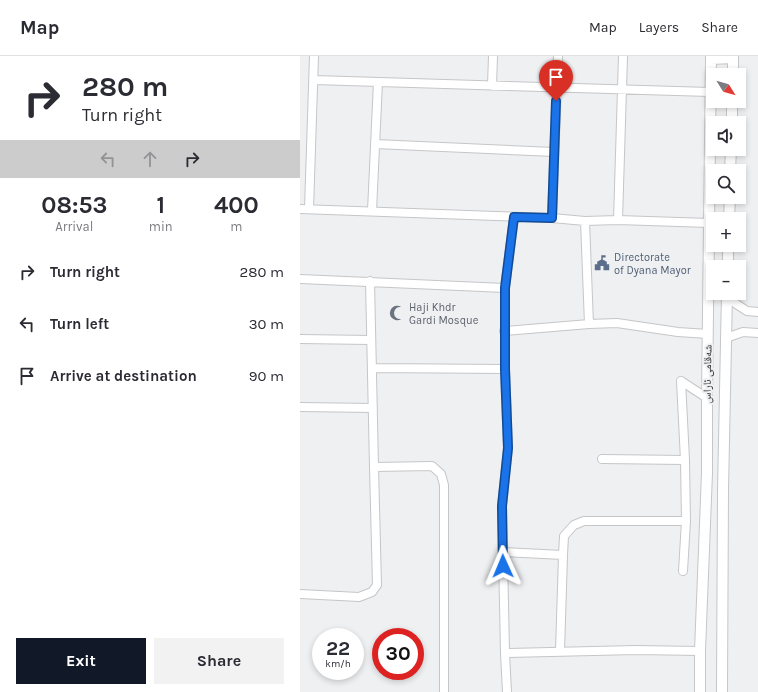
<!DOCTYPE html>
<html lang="en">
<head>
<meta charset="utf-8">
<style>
  :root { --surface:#fff; --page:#f2f2f3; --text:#2b2b33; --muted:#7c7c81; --line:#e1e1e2; --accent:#111827 }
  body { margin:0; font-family:Karla,"Noto Naskh Arabic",sans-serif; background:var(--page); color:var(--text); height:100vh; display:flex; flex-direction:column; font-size:15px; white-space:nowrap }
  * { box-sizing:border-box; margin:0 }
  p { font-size:13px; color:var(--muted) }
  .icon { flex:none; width:22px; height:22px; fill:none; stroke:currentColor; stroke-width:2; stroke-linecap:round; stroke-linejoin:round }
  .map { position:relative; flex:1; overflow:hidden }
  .sheet { display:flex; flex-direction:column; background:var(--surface); width:300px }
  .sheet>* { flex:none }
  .banner { background:#fff; color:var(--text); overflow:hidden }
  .needle { width:26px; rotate:127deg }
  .tools { position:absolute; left:406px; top:12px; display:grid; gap:8px }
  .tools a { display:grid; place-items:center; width:40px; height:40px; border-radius:0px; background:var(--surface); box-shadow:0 2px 6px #0003; font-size:20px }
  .speed { position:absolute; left:12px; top:572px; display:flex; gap:8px; font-size:20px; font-weight:700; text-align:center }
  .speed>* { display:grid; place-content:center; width:52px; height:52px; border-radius:50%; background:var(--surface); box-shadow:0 2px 6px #0003; line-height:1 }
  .speed small { font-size:10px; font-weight:400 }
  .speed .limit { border:6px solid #d22; background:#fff; color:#111 }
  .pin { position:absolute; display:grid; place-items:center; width:34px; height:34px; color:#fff; margin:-41px -17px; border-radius:50% 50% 50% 0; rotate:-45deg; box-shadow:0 0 4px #0007 }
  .pin .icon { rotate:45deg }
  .me { position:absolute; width:44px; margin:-22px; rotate:359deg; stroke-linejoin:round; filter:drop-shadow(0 0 3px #0008) }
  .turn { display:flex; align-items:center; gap:14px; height:84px; padding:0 16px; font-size:18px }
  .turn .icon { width:52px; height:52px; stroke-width:2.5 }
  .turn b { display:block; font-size:28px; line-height:34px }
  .lanes { display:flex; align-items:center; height:38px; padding:0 16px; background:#0003; justify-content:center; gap:20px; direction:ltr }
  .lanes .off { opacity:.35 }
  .eta { display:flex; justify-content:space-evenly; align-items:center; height:68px; text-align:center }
  .eta b { font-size:24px; font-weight:700; line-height:28px }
  .button { display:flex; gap:8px; margin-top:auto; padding:8px 16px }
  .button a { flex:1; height:46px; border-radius:0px; background:var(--accent); color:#fff; font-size:16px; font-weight:700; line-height:46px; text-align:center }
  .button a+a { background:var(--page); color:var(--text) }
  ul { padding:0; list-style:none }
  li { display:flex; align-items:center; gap:12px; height:52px; padding:0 16px }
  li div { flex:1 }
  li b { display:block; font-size:15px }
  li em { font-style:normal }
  header { display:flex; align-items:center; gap:24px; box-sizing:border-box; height:56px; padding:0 20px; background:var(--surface); border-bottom:1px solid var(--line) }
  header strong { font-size:19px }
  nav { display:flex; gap:22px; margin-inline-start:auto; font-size:14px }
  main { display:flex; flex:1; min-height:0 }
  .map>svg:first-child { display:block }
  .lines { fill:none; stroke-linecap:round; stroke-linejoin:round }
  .minor-casing { stroke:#c5c6c8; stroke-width:10 }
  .major-casing { stroke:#c5c6c8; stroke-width:12 }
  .minor { stroke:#fff; stroke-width:8 }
  .major { stroke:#fff; stroke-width:10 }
  .route-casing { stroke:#114b97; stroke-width:10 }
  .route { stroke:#1a73e8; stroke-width:7 }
  .labels { text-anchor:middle; stroke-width:4; stroke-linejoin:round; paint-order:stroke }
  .service-label { font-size:11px; fill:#4e5e75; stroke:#eff0f2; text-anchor:start }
  .worship-label { font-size:11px; fill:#5b616d; stroke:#eff0f2; text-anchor:start }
  .street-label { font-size:11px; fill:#2f3030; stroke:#eff0f2 }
</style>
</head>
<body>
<header>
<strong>Map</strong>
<nav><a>Map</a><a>Layers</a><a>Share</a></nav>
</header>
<main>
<section class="sheet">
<div class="banner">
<div class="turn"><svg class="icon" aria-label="right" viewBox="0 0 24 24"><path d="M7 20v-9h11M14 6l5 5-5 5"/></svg><div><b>280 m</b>Turn right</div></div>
<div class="lanes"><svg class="icon off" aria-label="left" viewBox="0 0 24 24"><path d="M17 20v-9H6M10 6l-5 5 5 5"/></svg><svg class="icon off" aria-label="ahead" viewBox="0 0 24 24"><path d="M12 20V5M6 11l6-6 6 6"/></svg><svg class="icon" aria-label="right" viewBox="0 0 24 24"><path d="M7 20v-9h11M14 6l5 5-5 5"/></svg></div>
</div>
<div class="eta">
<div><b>08:53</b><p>Arrival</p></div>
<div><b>1</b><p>min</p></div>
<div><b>400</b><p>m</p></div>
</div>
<ul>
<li><svg class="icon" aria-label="right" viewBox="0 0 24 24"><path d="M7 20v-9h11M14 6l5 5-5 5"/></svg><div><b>Turn right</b></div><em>280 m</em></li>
<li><svg class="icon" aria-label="left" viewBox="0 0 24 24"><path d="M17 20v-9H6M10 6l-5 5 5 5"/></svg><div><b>Turn left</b></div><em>30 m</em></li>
<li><svg class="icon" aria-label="arrive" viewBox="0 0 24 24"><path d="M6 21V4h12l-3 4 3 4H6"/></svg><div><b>Arrive at destination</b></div><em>90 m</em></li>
</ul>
<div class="button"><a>Exit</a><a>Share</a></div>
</section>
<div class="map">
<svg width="458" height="636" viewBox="0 0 458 636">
  <rect width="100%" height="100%" fill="#eff0f2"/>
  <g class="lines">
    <g class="minor-casing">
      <path id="minor" d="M14 24 410 36
        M192 30 193 0
        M75 88 254 96
        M0 153 252 162 285 165 318 164 409 167
        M9 153 14 0
        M72 155 78 26
        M214 161 205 232V313L208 392 202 450 205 597 336 594 400 595
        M252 162 258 0
        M318 164 323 0
        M285 165 289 268
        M0 223 205 232
        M70 225 74 411 132 410 141 418 144 429V636
        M427 242 447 255 458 256
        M204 275 289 268 317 267 378 276 408 278
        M426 282 443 276 458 277
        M0 283 71 284
        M72 312 205 313
        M381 325 385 404 386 465 383 515
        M381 325 407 342
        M0 351 73 352
        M302 403 385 404
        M203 496 263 499
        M0 538 59 541 72 536 77 529 74 411
        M260 595 263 499 264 480 274 469 284 465H386
        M205 597 207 636"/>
    </g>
    <g class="major-casing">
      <path id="major" d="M411 3 433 2
        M433 19V0
        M432 67V45
        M430 115 431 93
        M429 163 430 141
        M428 211V189
        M400 636V595L407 417V342L411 0
        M422 636 423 434 427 237"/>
    </g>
    <use href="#minor" class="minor"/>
    <use href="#major" class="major"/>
  </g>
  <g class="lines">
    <g class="route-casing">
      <path id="route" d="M203 510 202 450 208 392 205 313V232L214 161 252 162 256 45"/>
    </g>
    <use href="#route" class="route"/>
  </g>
  <defs>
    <g id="civic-bare" transform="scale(1.2)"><path d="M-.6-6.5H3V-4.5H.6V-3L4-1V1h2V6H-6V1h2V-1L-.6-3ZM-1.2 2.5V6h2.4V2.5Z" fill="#5c6f8a" stroke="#eff0f2" stroke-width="2.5" paint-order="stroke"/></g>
    <g id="mosque-bare" transform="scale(1.2)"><path d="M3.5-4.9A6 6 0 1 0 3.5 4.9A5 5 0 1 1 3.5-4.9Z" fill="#6b7280" stroke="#eff0f2" stroke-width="2.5" paint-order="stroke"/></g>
  </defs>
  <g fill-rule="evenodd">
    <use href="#civic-bare" x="302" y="207"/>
    <use href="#mosque-bare" x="97" y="257"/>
  </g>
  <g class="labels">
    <g class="service-label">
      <text x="314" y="205">Directorate<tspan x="314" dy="13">of Dyana Mayor</tspan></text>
    </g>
    <g class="worship-label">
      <text x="109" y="255">Haji Khdr<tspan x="109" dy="13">Gardi Mosque</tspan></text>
    </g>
    <g class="street-label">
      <text transform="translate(407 318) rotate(-89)" y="4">شەقامی ئاراس</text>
    </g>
  </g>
</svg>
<div class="tools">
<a><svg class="needle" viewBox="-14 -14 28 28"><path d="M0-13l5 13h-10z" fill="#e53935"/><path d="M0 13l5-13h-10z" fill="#7c7c81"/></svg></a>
<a><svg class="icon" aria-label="sound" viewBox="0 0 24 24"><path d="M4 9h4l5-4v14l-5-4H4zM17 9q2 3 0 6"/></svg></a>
<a><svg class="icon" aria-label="search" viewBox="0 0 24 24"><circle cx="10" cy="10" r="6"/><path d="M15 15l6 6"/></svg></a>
<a>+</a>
<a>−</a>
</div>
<div class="speed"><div>22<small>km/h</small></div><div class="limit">30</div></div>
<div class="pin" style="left:256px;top:45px;background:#d93025"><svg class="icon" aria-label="arrive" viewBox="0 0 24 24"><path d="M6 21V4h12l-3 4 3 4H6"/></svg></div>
<svg class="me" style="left:203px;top:510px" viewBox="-20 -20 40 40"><path d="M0-17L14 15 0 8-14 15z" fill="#1a73e8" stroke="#fff" stroke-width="4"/></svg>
</div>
</main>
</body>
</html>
